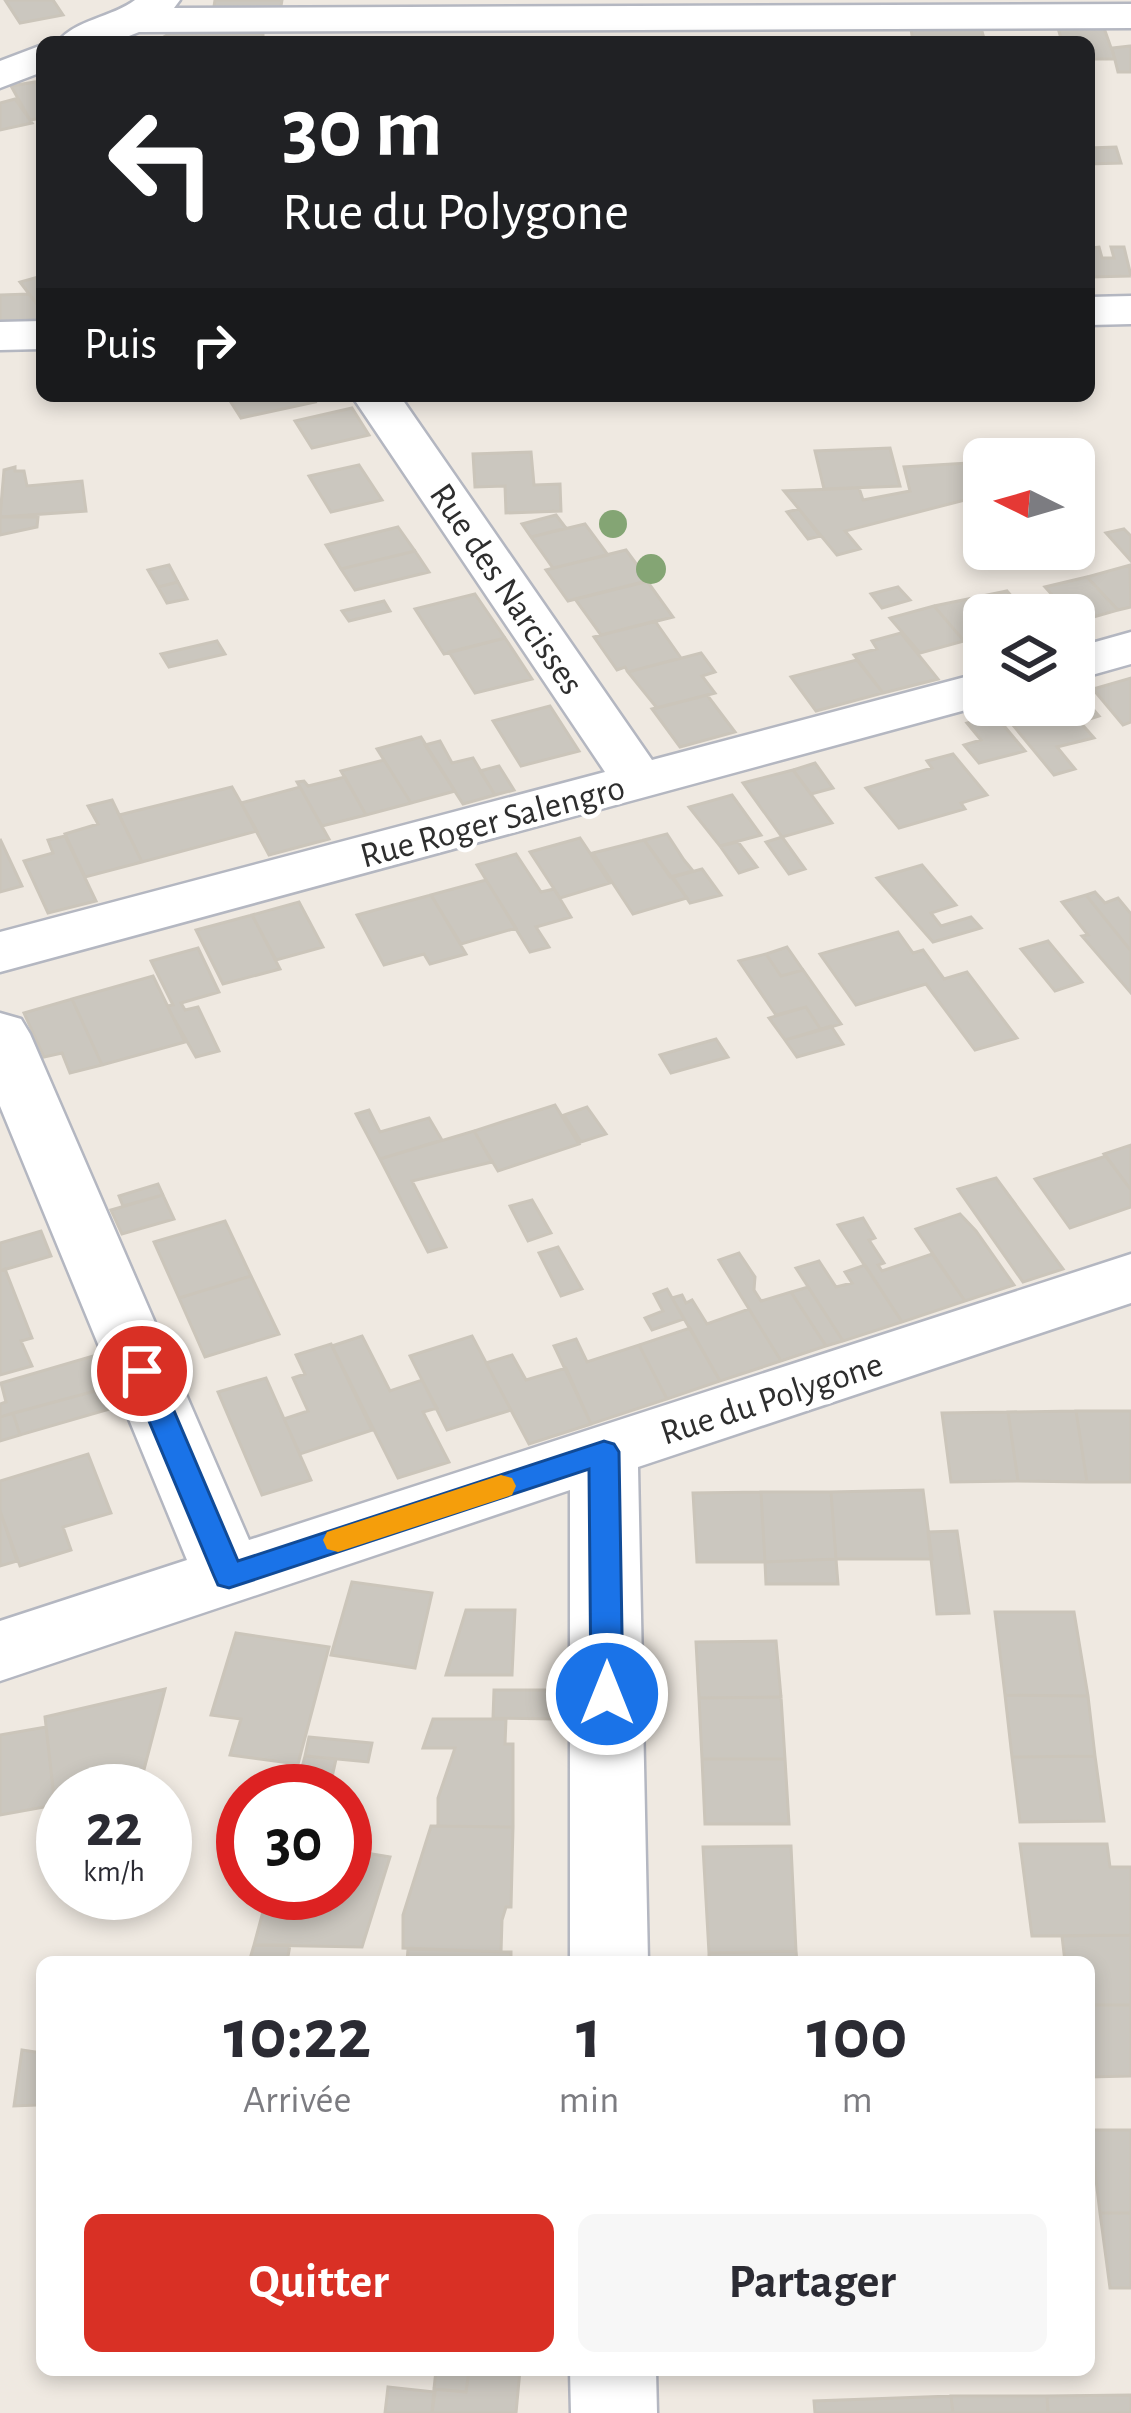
<!DOCTYPE html>
<html lang="fr">
<head>
<meta charset="utf-8">
<style>
  :root { --surface:#fff; --page:#f7f7f7; --text:#2b2b33; --muted:#7c7c81; --accent:#d93025 }
  body { margin:0; font-family:"Alegreya Sans",sans-serif; background:var(--page); color:var(--text); height:100vh; display:flex; flex-direction:column; font-size:45px; white-space:nowrap }
  * { box-sizing:border-box; margin:0 }
  p { font-size:39px; color:var(--muted) }
  .icon { flex:none; width:66px; height:66px; fill:none; stroke:currentColor; stroke-width:2; stroke-linecap:round; stroke-linejoin:round }
  .map { position:relative; flex:1; overflow:hidden }
  .sheet { position:absolute; left:36px; top:1956px; width:1059px; height:420px; display:flex; flex-direction:column; background:var(--surface); border-radius:18px; box-shadow:0 6px 18px #0003 }
  .sheet>* { flex:none }
  .guide { position:absolute; left:36px; top:36px; width:1059px; height:366px; border-radius:18px; box-shadow:0 6px 18px #0003; background:#202124; color:#fff; overflow:hidden }
  .needle { width:78px; rotate:275deg }
  .buttons { position:absolute; left:963px; top:438px; display:grid; gap:24px }
  .buttons a { display:grid; place-items:center; width:132px; height:132px; border-radius:18px; background:var(--surface); box-shadow:0 6px 18px #0003; font-size:60px }
  .speed { position:absolute; left:36px; top:1764px; display:flex; gap:24px; font-size:60px; font-weight:700; text-align:center }
  .speed>* { display:grid; place-content:center; width:156px; height:156px; border-radius:50%; background:var(--surface); box-shadow:0 6px 18px #0003; line-height:1 }
  .speed small { font-size:30px; font-weight:400 }
  .speed .limit { border:18px solid #d22; background:#fff; color:#111 }
  .pin { position:absolute; display:grid; place-items:center; width:102px; height:102px; color:#fff; margin:-51px; border:6px solid #fff; border-radius:50%; box-shadow:0 3px 12px #0007 }
  .me { position:absolute; width:132px; margin:-66px; rotate:0deg; stroke-linejoin:round; filter:drop-shadow(0 0 9px #0008) }
  .turn { display:flex; align-items:center; gap:42px; height:252px; padding:0 48px; font-size:54px }
  .turn .icon { width:156px; height:156px; stroke-width:2.5 }
  .turn b { display:block; font-size:84px; line-height:102px }
  .then { display:flex; align-items:center; height:114px; padding:0 48px; background:#0003; gap:24px; font-size:45px }
  .eta { display:flex; justify-content:space-evenly; align-items:center; height:204px; text-align:center }
  .eta b { font-size:72px; font-weight:700; line-height:84px }
  .button { display:flex; gap:24px; margin-top:auto; padding:24px 48px }
  .button a { flex:1; height:138px; border-radius:18px; background:var(--accent); color:#fff; font-size:48px; font-weight:700; line-height:138px; text-align:center }
  .button a+a { background:var(--page); color:var(--text) }
  .map>svg:first-child { display:block }
  .building { fill:#cbc7bf; stroke:#cbc5ba; stroke-width:3 }
  .lines { fill:none; stroke-linecap:round; stroke-linejoin:round }
  .minor-casing { stroke:#b4b7c1; stroke-width:5 }
  .minor { fill:#fff; fill-rule:evenodd }
  .tree { fill:#84a574 }
  .route { fill:#1a73e8; stroke:#114b97; stroke-width:3 }
  .slow { fill:#f59e0b }
  .labels { text-anchor:middle; stroke-width:9; stroke-linejoin:round; paint-order:stroke }
  .street-label { font-size:36px; fill:#2e2e2e; stroke:#fff }
</style>
</head>
<body>
<div class="map">
<svg width="1131" height="2413" viewBox="0 0 1131 2413">
  <rect width="100%" height="100%" fill="#efe9e1"/>
  <path class="building" d="M5 0H53L63 15 20 23Z
    M215 0H282L280 12 213 13Z
    M981 28 985 42H913L911 29Z
    M1058 28H1104L1115 59H1089V42H1062Z
    M170 33H263V42H156Z
    M1130 46H1131V72H1118L1112 48Z
    M35 82 42 93V118L30 120 11 86Z
    M15 99 32 123 0 130V103Z
    M1116 147 1121 163 1089 164V148Z
    M1099 247 1102 258H1114L1111 247H1124L1131 276 1091 277 1089 248Z
    M42 276V307L40 308 20 282Z
    M29 294 40 308 42 321 0 322V295Z
    M227 396H311L315 402 241 418Z
    M352 408 369 435 312 448 295 421Z
    M890 448 900 486 824 489 815 451Z
    M531 452 534 485 560 484 561 511 506 513 505 486 475 487 473 454Z
    M984 462V495L845 531 860 549 837 555 784 491 859 488 863 500 910 491 904 467Z
    M359 465 382 500 331 512 309 476Z
    M15 467V471H24L27 486 82 481 86 511 0 517 4 470Z
    M799 509 820 536 808 539 787 512Z
    M556 515 566 528 531 537 522 524Z
    M0 517H38L37 527 0 535Z
    M585 524 608 555 553 568 531 537Z
    M398 527 415 551 341 569 326 545Z
    M1124 529 1131 536V561L1106 533Z
    M626 550 649 581 568 601 546 570Z
    M415 551 429 572 355 590 341 569Z
    M169 565 178 582 158 587 148 570Z
    M1130 565 1131 607 1118 610 1087 577Z
    M1087 577 1118 610 1076 622 1045 587Z
    M647 581 673 617 601 635 575 599Z
    M178 582 187 599 167 603 158 587Z
    M898 587 910 600 882 608 871 594Z
    M1007 591 1028 615H984V635L964 641 934 606Z
    M475 594 505 638 444 654 415 609Z
    M384 601 390 611 349 621 342 611Z
    M934 606 964 641 920 653 890 618Z
    M655 621 681 658 628 672 625 667 617 670 594 637Z
    M901 633 938 679 883 693 854 655 877 649 872 641Z
    M505 638 532 679 475 693 449 652Z
    M217 641 225 654 169 667 161 654Z
    M701 653 715 672 702 676 715 693 657 708 628 672Z
    M857 660 883 693 816 711 791 677Z
    M1131 678V722L1123 725 1093 689Z
    M1079 693 1099 716 1080 722 1065 705H1074V694Z
    M707 695 735 732 680 747 652 709Z
    M1033 705H1065L1094 738 1057 747 1075 769 1054 775 1003 713Z
    M550 706 579 751 521 766 493 721Z
    M995 715 1025 751 979 763 964 745 981 740 967 723Z
    M421 737 455 791 411 803 377 749Z
    M440 741 452 763 473 758 495 795 463 804 425 745Z
    M953 754 987 795 961 803 965 809 899 828 866 788 932 768 927 761Z
    M384 760 411 803 366 815 341 771Z
    M815 763 833 788 811 794 793 770Z
    M499 766 514 790 495 795 480 771Z
    M793 770 832 823 782 837 743 783Z
    M345 777 366 815 322 826 297 782 304 781 308 786Z
    M232 787 257 831 142 862 119 815Z
    M300 787 329 839 269 855 241 803Z
    M732 795 761 835 720 846 689 807Z
    M112 800 142 862 85 877 65 834 98 824 88 806Z
    M667 834 684 860 693 871 670 877 644 840Z
    M65 836 96 901 48 913 24 861 53 853 48 840Z
    M782 837 805 869 789 874 766 842Z
    M580 838 610 883 560 898 530 852Z
    M0 839 22 886 0 892Z
    M644 840 687 898 633 914 593 853Z
    M738 842 757 867 739 873 720 846Z
    M516 854 541 892 554 889 571 917 536 927 549 947 530 952 477 865Z
    M922 865 956 905 931 913 941 926 971 917 981 928 933 942 877 878Z
    M702 869 721 895 690 903 673 877Z
    M486 880 516 928 461 944 431 895Z
    M1095 892 1105 903 1118 898 1131 914V951L1086 895Z
    M431 895 466 954 430 964 424 954 384 965 357 915Z
    M1086 895 1131 951V993L1082 936 1088 935 1062 902Z
    M299 902 323 947 276 960 252 915Z
    M252 915 280 969 223 984 196 930Z
    M898 932 913 953 923 950 944 979 967 972 1017 1038 975 1050 926 984 856 1005 820 954Z
    M1048 941 1082 982 1055 991 1021 949Z
    M787 947 803 970 781 976 766 954Z
    M198 948 219 992 181 1003 185 1010 198 1007 219 1051 196 1057 170 1012 168 1006 173 1005 151 961Z
    M766 954 781 976 803 970 841 1024 821 1030 806 1007 776 1015 739 961Z
    M153 976 185 1042 102 1065 72 999Z
    M72 999 102 1065 70 1073 62 1053 44 1057 24 1013Z
    M806 1007 821 1030 785 1040 769 1018Z
    M831 1026 843 1044 797 1057 785 1040Z
    M716 1039 728 1057 671 1073 660 1055Z
    M555 1105 579 1144 498 1171 474 1131Z
    M587 1107 606 1134 581 1142 564 1115Z
    M369 1110 380 1132 429 1118 442 1140 380 1159 356 1114Z
    M474 1131 492 1162 412 1181 446 1247 428 1252 380 1159Z
    M1131 1145V1190L1104 1154Z
    M1106 1156 1131 1190V1207L1070 1228 1035 1179Z
    M996 1178 1063 1269 1023 1282 958 1189Z
    M158 1184 163 1195 123 1206 119 1196Z
    M163 1195 174 1219 122 1234 111 1210Z
    M532 1200 551 1233 528 1241 510 1206Z
    M960 1214 976 1231 1014 1285 965 1301 916 1229Z
    M863 1218 875 1238 869 1240 884 1263 878 1265 882 1271 932 1254 965 1301 902 1322 838 1225Z
    M225 1221 251 1276 179 1298 154 1242Z
    M41 1231 51 1256 0 1271V1243Z
    M558 1247 582 1289 561 1296 539 1253Z
    M739 1253 755 1277 754 1290 761 1301 791 1292 826 1346 781 1361 719 1260Z
    M819 1261 836 1287 852 1283 845 1272 865 1265 902 1322 843 1341 796 1268Z
    M5 1269 32 1338 21 1341 32 1366 0 1375V1271Z
    M251 1276 279 1334 205 1357 179 1298Z
    M808 1287 843 1341 826 1346 791 1292Z
    M667 1289 684 1319 652 1330 645 1318 663 1311 654 1294Z
    M682 1295 686 1303 692 1300 707 1324 749 1309 781 1361 720 1381 672 1298Z
    M690 1328 720 1381 667 1399 639 1345Z
    M362 1336 390 1391 422 1380 437 1408 423 1412 449 1462 398 1478 332 1346Z
    M472 1336 511 1410 447 1430 410 1356Z
    M576 1339 587 1362 639 1345 667 1399 591 1424 554 1346Z
    M331 1344 372 1430 300 1454 284 1419 308 1411 293 1378 305 1374 296 1355Z
    M512 1355 526 1380 566 1368 591 1424 529 1444 486 1363Z
    M93 1356 106 1388 0 1417V1404L6 1402 1 1383Z
    M266 1378 311 1480 262 1495 218 1392Z
    M106 1388 113 1408 20 1435 13 1413Z
    M1076 1411 1087 1482 1018 1481 1008 1412Z
    M1076 1411H1131V1482H1087Z
    M1008 1412 1018 1481 951 1482 942 1413Z
    M13 1413 20 1435 0 1441V1417Z
    M88 1454 111 1513 63 1527 71 1550 20 1566 0 1511V1481Z
    M923 1490 932 1559H836L831 1492Z
    M761 1492H831L836 1559 765 1562Z
    M761 1492 765 1562H697L693 1493Z
    M0 1511 17 1561 0 1566Z
    M957 1531 969 1613 937 1614 928 1532Z
    M836 1559 838 1584H766L765 1562Z
    M352 1582 432 1593 415 1668 331 1655Z
    M466 1610H515L512 1675H446Z
    M995 1612H1074L1088 1696 1005 1695Z
    M236 1633 329 1647 298 1764 230 1755 241 1719 211 1715Z
    M776 1641 781 1697 699 1698 696 1642Z
    M165 1689 141 1781 63 1791V1797L54 1798 45 1717Z
    M494 1690H554L553 1719 493 1718Z
    M1005 1695 1088 1696 1095 1756 1012 1757Z
    M781 1697 785 1759H702L699 1698Z
    M433 1719H506L505 1744H513V1827L438 1826V1798L455 1748H423Z
    M46 1727 55 1805 0 1815V1735Z
    M309 1737 372 1743 368 1762 305 1756Z
    M305 1756 336 1759 329 1791 296 1790Z
    M1095 1756 1104 1821 1020 1822 1012 1757Z
    M702 1759H785L789 1824H705Z
    M431 1826 513 1827 511 1907H506L502 1920 501 1952 403 1948V1915Z
    M1020 1844H1107L1110 1867H1131V1935L1032 1936Z
    M791 1846 796 1951 709 1953 703 1847Z
    M360 1852 390 1857 362 1947 254 1945 268 1893H345V1873L356 1874Z
    M1131 1935V2005H1089V1962H1065L1062 1936Z
    M254 1945H290L287 1962H249Z
    M408 1949 511 1952V1962H407Z
    M796 1951 797 1962H709V1953Z
    M1089 2005H1131V2076L1089 2077Z
    M22 2050 42 2053V2103L37 2105 14 2106Z
    M1090 2130H1131V2213H1100Z
    M1100 2213H1131V2288H1110Z
    M436 2370H469L466 2392 434 2389Z
    M469 2370H520L516 2413H432L434 2389 466 2392Z
    M388 2387 435 2392 432 2413H385Z
    M1131 2395V2413H1048L1047 2396Z
    M951 2396H1047L1048 2413H953Z
    M951 2396 953 2413H815L814 2401Z"/>
  <g class="lines">
    <g class="minor-casing">
      <path id="minor" d="M135 0H180L174 8 1131 4V28L139 32 114 42H58C74 20 113 17 135 0Z
        M42 45V72L0 88V61Z
        M1131 296V324L1089 325V297Z
        M42 321V349L0 350V322Z
        M352 396H400L652 760 984 672V705L0 972V932L605 772Z
        M1131 632V664L1074 680V648Z
        M0 1013 21 1019 30 1034 249 1540 1131 1254V1303L638 1467 648 1962H570V1490L0 1681V1621L187 1560 0 1106Z
        M570 2370H656L657 2413H571Z"/>
    </g>
    <use href="#minor" class="minor"/>
  </g>
  <g class="tree">
    <circle cx="613" cy="524" r="14"/>
    <circle cx="651" cy="569" r="15"/>
  </g>
  <path class="route" d="M142 1360 152 1363 157 1371 238 1561 604 1441 614 1444 619 1452 623 1694 618 1703 607 1707 596 1703 591 1694 589 1469 229 1588 218 1585 214 1576 128 1371 132 1363Z"/>
  <path class="slow" d="M501 1475 512 1478 516 1486 512 1495 338 1552 327 1549 323 1540 327 1532Z"/>
  <g class="labels">
    <g class="street-label">
      <text transform="translate(508 588) rotate(56)" y="13">Rue des Narcisses</text>
      <text transform="translate(492 820) rotate(-15)" y="13">Rue Roger Salengro</text>
      <text transform="translate(771 1397) rotate(-18)" y="13">Rue du Polygone</text>
    </g>
  </g>
</svg>
<div class="buttons">
<a><svg class="needle" viewBox="-14 -14 28 28"><path d="M0-13l5 13h-10z" fill="#e53935"/><path d="M0 13l5-13h-10z" fill="#7c7c81"/></svg></a>
<a><svg class="icon" aria-label="layers" viewBox="0 0 24 24"><path d="M12 4l9 5-9 5-9-5zM3 14l9 5 9-5"/></svg></a>
</div>
<div class="speed"><div>22<small>km/h</small></div><div class="limit">30</div></div>
<div class="pin" style="left:142px;top:1371px;background:#d93025"><svg class="icon" aria-label="arrive" viewBox="0 0 24 24"><path d="M6 21V4h12l-3 4 3 4H6"/></svg></div>
<svg class="me" style="left:607px;top:1694px" viewBox="-20 -20 40 40"><circle r="17" fill="#1a73e8" stroke="#fff" stroke-width="3"/><path d="M0-11L8 9 0 5-8 9z" fill="#fff"/></svg>
<div class="guide">
<div class="turn"><svg class="icon" aria-label="left" viewBox="0 0 24 24"><path d="M17 20v-9H6M10 6l-5 5 5 5"/></svg><div><b>30 m</b>Rue du Polygone</div></div>
<div class="then">Puis<svg class="icon" aria-label="right" viewBox="0 0 24 24"><path d="M7 20v-9h11M14 6l5 5-5 5"/></svg></div>
</div>
<section class="sheet">
<div class="eta">
<div><b>10:22</b><p>Arrivée</p></div>
<div><b>1</b><p>min</p></div>
<div><b>100</b><p>m</p></div>
</div>
<div class="button"><a>Quitter</a><a>Partager</a></div>
</section>
</div>
</body>
</html>
